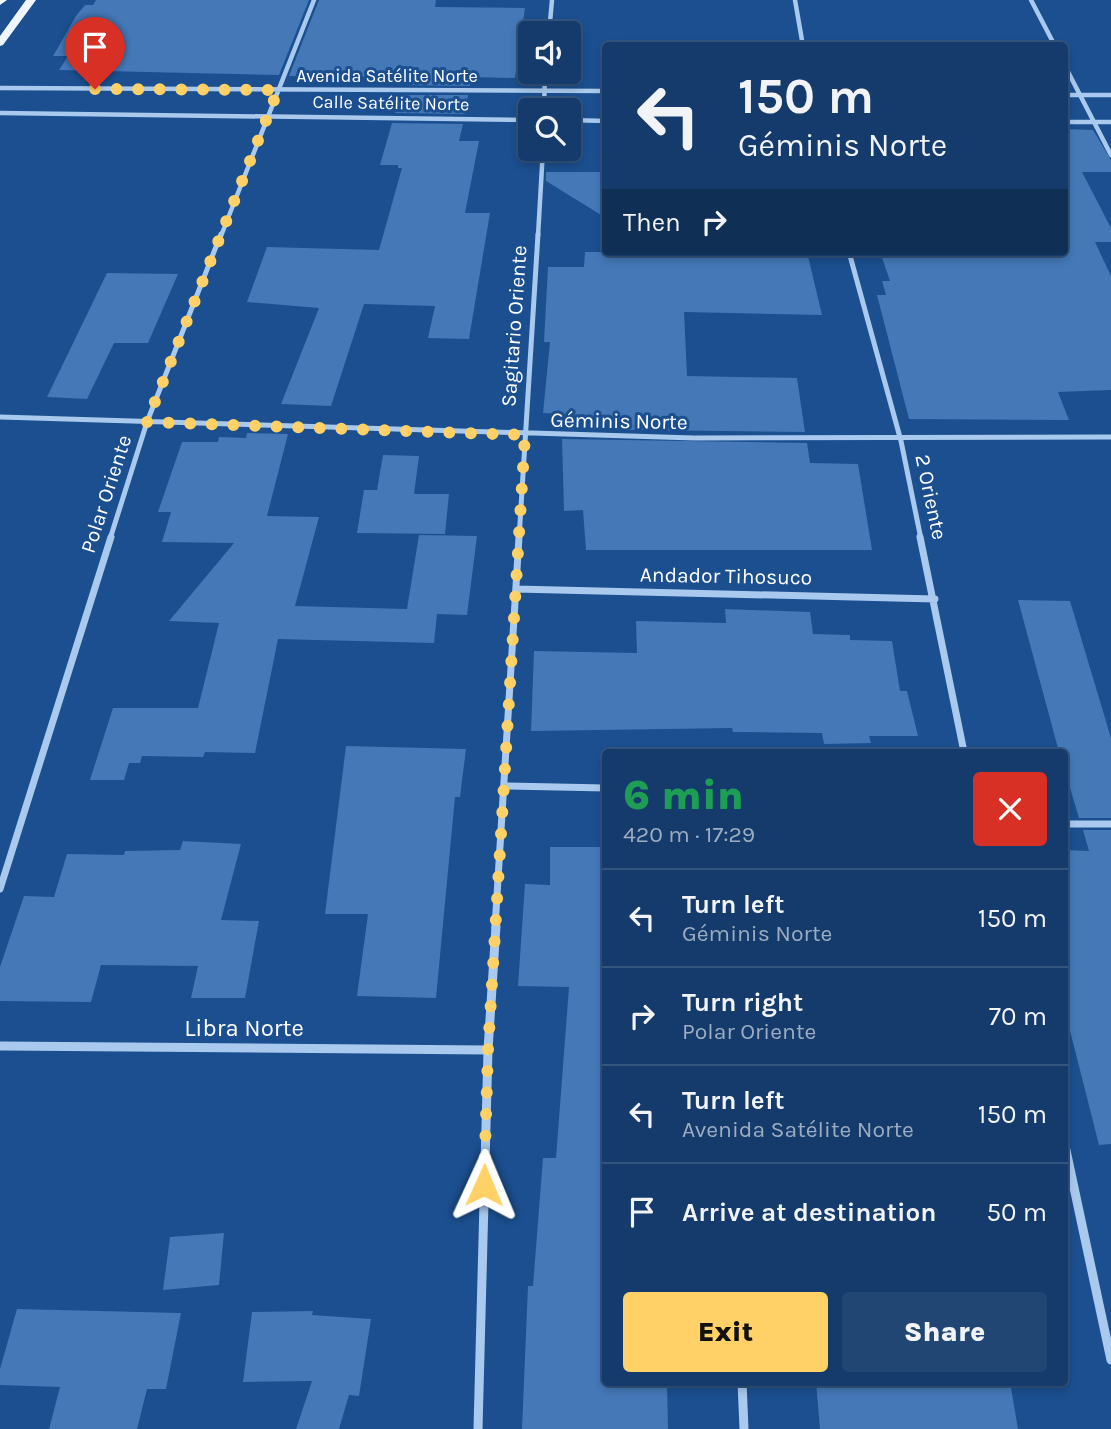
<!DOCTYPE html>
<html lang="en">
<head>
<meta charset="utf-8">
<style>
  :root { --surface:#143b6b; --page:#214673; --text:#f1f3f6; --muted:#9dadc1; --line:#33557e; --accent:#ffd166 }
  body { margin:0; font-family:Karla,sans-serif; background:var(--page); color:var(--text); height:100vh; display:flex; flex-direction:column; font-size:26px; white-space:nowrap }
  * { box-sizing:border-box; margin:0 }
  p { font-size:23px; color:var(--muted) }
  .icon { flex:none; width:38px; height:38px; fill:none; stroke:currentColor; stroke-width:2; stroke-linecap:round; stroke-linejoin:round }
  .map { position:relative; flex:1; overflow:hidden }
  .panel { position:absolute; left:602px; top:749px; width:466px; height:637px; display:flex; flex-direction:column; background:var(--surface); border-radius:7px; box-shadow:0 4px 10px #0003,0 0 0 2px var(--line) }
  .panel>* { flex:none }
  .hud { position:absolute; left:602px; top:42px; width:466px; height:214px; border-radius:7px; box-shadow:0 4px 10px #0003,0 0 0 2px var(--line); background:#143b6b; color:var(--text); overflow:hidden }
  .buttons { position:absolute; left:518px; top:21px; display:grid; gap:14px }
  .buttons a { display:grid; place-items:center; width:63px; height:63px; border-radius:7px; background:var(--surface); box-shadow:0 4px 10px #0003,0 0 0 2px var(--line); font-size:35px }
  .pin { position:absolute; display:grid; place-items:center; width:60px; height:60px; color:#fff; margin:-72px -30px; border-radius:50% 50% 50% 0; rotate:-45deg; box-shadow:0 0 7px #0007 }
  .pin .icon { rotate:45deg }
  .me { position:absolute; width:77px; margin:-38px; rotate:1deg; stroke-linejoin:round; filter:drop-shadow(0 0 5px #0008) }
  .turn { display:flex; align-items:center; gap:24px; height:147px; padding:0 21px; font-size:32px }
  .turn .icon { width:91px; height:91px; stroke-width:2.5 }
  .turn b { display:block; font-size:49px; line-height:60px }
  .then { display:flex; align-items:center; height:66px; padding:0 21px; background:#0003; gap:14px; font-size:26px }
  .round { display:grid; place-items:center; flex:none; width:74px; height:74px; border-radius:7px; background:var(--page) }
  .summary { display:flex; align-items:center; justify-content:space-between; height:119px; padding:0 21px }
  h1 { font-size:42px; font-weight:800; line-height:52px; color:#1e9e55 }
  .button { display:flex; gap:14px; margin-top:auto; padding:14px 21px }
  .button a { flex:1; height:80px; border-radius:7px; background:var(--accent); color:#111; font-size:28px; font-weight:800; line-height:80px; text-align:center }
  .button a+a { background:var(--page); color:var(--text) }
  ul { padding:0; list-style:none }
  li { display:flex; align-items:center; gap:21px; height:98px; padding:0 21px; border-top:2px solid var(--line) }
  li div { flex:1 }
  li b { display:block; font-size:26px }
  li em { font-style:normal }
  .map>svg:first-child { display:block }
  .building { fill:#4478b7 }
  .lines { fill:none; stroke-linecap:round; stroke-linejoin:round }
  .street-far3 { stroke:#a9c9ee; stroke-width:4.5 }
  .street-far2 { stroke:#a9c9ee; stroke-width:5 }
  .street-far1 { stroke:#a9c9ee; stroke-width:7 }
  .street { stroke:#a9c9ee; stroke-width:9 }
  .primary { fill:#f0f6ff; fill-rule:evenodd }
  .route { stroke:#ffd166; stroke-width:12; stroke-dasharray:0 21.6 }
  .labels { text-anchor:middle; stroke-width:6; stroke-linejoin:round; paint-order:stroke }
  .far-street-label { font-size:18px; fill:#fff; stroke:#1b4f8f }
  .street-label { font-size:21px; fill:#fff; stroke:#1b4f8f }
  .near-street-label { font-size:24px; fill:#fff; stroke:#1b4f8f }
</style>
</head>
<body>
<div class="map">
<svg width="1111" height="1429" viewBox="0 0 1111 1429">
  <rect width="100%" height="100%" fill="#1b4f8f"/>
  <path class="building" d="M96 0H309L279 75 59 70 68 56H53L76 16 85 5H93Z
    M319 0H436L435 7 525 8 515 78 472 77 470 86 404 85 407 77 289 76Z
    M401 95H468L465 114 395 113Z
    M392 123 463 124 459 141H479L465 213H490L469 339 428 338 435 306 364 304 331 406 281 404 319 308 247 302 267 247 379 250 402 168H398V165H380Z
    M1064 129 1093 130 1111 160V172H1082L1111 228V242H1095L1111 276V390L1058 392 1069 420 909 419 877 295H886L882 281H890L880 252H1064Z
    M546 172H603L606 218 546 181Z
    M585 252H775L776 256H808L822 315 684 312 687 376 797 378 805 432 561 429V414L543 413 550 342H544L548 267H584Z
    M107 273 178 274 148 343H114L87 399 47 397Z
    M247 433 288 434 267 516 319 517 295 606 407 609 419 535 477 536 467 615 437 614 434 643 278 639 255 753 205 752 203 757 142 756 140 763H129L124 780H90L113 708H198L219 623 169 621 234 543 162 542 171 512H158L182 442H218L219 437 246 438Z
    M562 439 807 443 810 463 858 464 872 550H586L583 510 564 511Z
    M383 455 419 456 414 494H449L445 534 357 533 364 490H377Z
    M1018 600 1070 601 1111 738V818H1079L1064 768V752H1059Z
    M725 609 810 612 813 634 850 635V640L892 641 900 691H907L918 736H869L871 743 824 744 822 733 733 732 732 728 531 731 534 651 637 653 636 621 726 623Z
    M346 746 466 749 460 797H455L436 998 357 996 368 914H325Z
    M1083 830H1111V1144L1099 1145 1064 1007V850L1089 851Z
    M183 841 241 844 221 920 259 921 245 998H191L198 966 101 965 91 1002 0 1001V967L24 896 54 897 67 854 124 855 125 851 180 850Z
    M550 847H606V1382H667L668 1429H522L528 1286H533L543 1158H556L569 987 518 986 525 884 550 885Z
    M224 1233 219 1285 163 1290 170 1237Z
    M17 1309 181 1313 166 1389H147L137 1429H49L60 1387 0 1385V1369Z
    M313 1311 312 1315 371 1319 359 1396 349 1395 339 1429H296L312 1381 243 1382 252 1312Z
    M816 1382H1010L1018 1429H820Z"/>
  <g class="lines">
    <path class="street-far3" d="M795 0 803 46
      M1031 0 1055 46
      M549 33 552 0
      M1064 64 1111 155
      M0 88 606 91
      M1064 95H1111
      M544 110 545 72
      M0 113 530 120
      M569 120 606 121
      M1064 122H1111
      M221 236 314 0
      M538 236 543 149"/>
    <path class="street-far2" d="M849 252 901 441 921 539
      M0 417 694 438 1111 437
      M110 539 147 422 221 234
      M519 539 538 234"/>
    <path class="street-far1" d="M920 537 964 752
      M516 589 935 599
      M504 786 606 788
      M1064 824H1111
      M0 889 111 537
      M495 928 519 537"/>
    <path class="street" d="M0 1046 488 1050
      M1064 1141 1111 1360
      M742 1382 744 1429
      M478 1429 488 1050 496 926"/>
    <path class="primary" d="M0 0H7L0 5Z
      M26 0H36L3 45 0 46V36Z"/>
  </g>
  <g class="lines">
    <path class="route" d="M95 89 278 90 147 422 525 435 488 1050 484 1185"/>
  </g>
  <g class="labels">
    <g class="far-street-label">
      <text x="387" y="82">Avenida Satélite Norte</text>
      <text transform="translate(391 103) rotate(1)" y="6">Calle Satélite Norte</text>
    </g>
    <g class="street-label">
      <text transform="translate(514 326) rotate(-86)" y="7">Sagitario Oriente</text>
      <text transform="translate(619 421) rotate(1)" y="7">Géminis Norte</text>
      <text transform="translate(106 494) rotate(-72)" y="7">Polar Oriente</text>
      <text transform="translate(931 497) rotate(78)" y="7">2 Oriente</text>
      <text transform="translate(726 576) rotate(1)" y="7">Andador Tihosuco</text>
    </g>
    <g class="near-street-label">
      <text x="244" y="1036">Libra Norte</text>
    </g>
  </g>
</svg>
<div class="buttons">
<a><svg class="icon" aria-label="sound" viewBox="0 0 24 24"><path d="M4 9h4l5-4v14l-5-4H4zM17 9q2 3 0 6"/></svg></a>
<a><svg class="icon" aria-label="search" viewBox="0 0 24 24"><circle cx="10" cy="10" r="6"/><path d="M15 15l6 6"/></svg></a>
</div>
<div class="pin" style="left:95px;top:89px;background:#d93025"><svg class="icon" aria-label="arrive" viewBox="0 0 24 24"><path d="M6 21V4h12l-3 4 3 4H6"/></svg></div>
<svg class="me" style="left:484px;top:1185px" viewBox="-20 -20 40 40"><path d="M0-17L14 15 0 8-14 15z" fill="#ffd166" stroke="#fff" stroke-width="4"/></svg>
<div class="hud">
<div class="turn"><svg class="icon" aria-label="left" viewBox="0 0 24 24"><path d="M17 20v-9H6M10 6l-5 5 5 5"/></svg><div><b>150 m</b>Géminis Norte</div></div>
<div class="then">Then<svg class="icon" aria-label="right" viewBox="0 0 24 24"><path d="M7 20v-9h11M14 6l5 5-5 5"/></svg></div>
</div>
<section class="panel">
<div class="summary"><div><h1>6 min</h1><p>420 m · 17:29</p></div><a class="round" style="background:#d93025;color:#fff"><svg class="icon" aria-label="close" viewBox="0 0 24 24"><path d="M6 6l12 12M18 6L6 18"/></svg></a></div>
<ul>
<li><svg class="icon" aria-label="left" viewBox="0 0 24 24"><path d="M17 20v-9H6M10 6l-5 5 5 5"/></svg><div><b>Turn left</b><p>Géminis Norte</p></div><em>150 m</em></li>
<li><svg class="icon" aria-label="right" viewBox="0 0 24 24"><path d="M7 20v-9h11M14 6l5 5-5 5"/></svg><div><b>Turn right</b><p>Polar Oriente</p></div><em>70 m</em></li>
<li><svg class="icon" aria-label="left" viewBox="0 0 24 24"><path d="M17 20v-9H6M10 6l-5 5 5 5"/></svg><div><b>Turn left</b><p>Avenida Satélite Norte</p></div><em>150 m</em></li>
<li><svg class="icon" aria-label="arrive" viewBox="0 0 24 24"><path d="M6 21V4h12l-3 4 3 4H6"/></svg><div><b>Arrive at destination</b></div><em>50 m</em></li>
</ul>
<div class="button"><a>Exit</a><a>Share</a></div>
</section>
</div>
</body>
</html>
